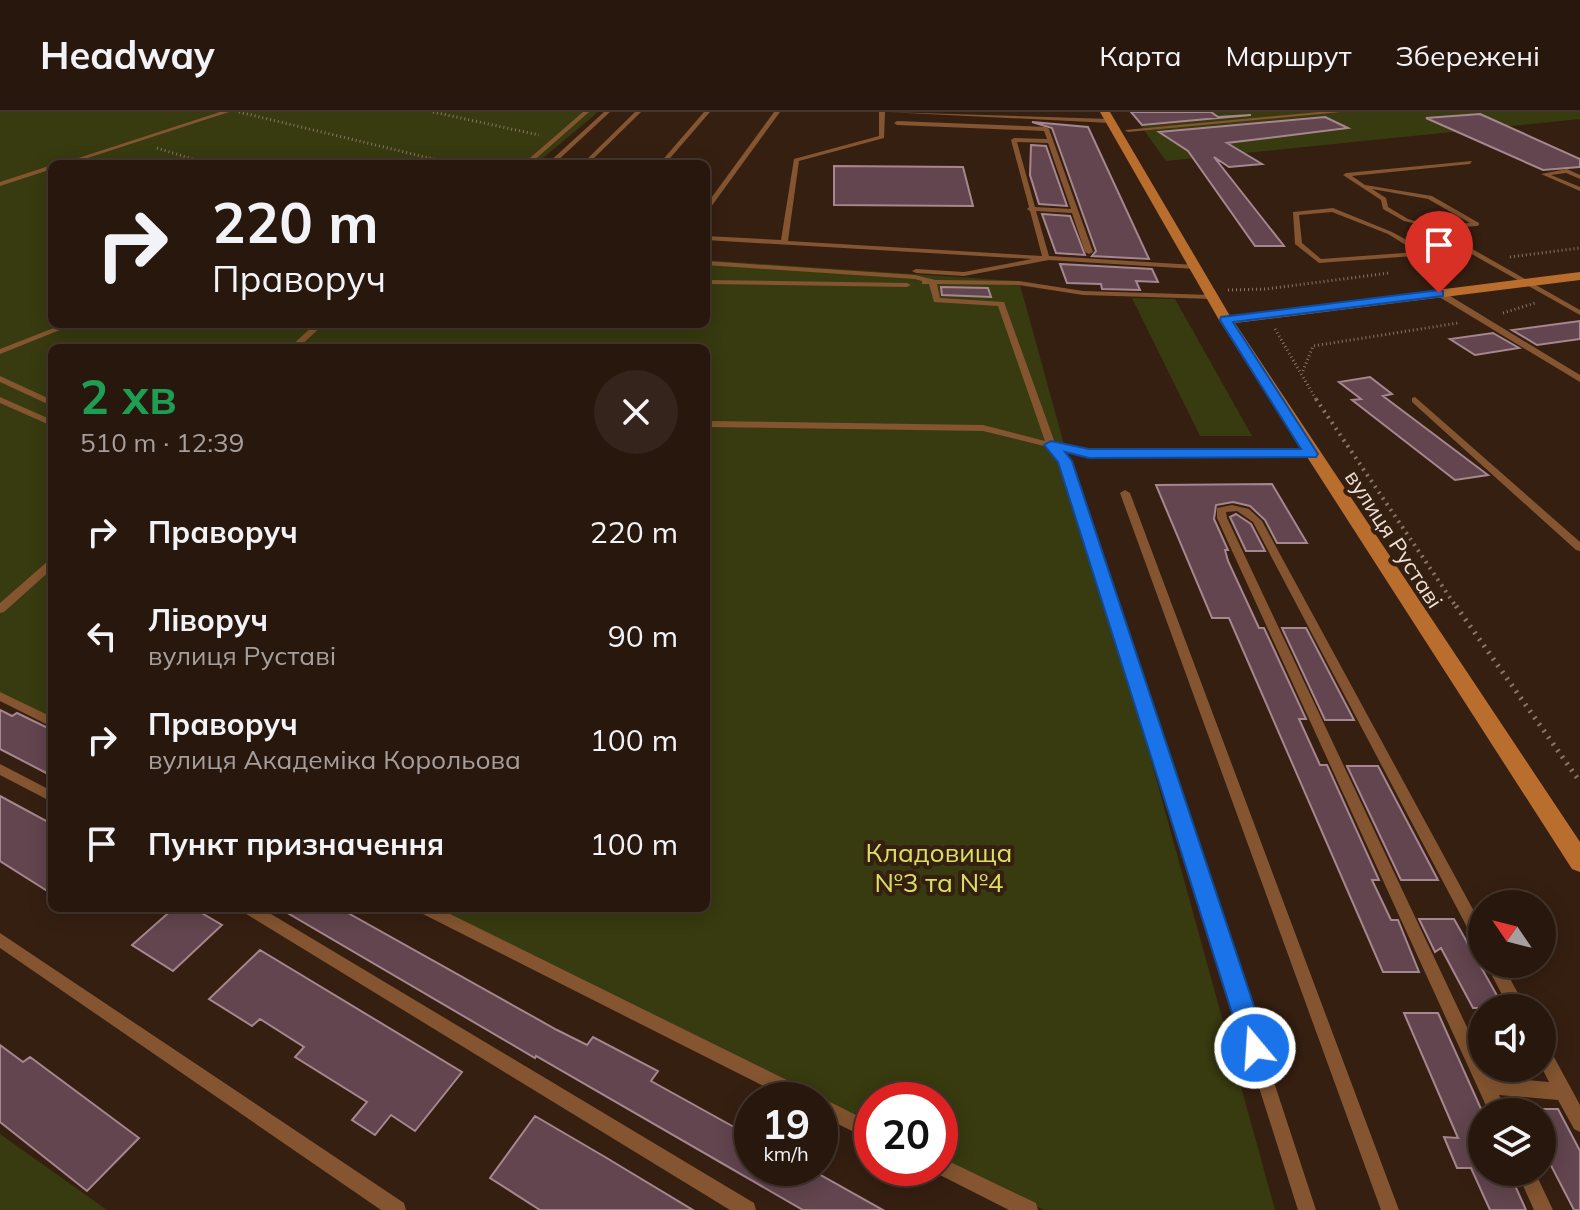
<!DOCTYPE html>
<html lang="uk">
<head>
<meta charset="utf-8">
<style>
  :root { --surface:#28170d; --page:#34241b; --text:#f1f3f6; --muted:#a59f9d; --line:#44362e }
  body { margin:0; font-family:Mulish,sans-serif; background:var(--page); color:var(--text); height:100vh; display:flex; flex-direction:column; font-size:30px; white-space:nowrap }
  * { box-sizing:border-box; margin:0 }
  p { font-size:26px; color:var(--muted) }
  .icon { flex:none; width:44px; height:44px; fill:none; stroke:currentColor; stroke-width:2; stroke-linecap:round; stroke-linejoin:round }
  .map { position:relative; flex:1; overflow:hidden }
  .drawer { position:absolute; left:48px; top:232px; width:662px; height:568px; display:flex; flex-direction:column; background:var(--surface); border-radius:12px; box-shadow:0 4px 20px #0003,0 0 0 2px var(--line) }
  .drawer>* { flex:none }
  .banner { position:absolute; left:48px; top:48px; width:662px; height:168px; border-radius:12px; box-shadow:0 4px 20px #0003,0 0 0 2px var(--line); background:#28170d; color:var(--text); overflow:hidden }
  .needle { width:52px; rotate:305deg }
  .buttons { position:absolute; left:1468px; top:778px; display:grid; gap:16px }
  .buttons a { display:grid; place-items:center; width:88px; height:88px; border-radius:50%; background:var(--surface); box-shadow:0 4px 20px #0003,0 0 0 2px var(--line); font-size:40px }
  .speed { position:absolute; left:734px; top:970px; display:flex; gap:16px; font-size:40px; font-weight:700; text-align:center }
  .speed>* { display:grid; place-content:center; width:104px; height:104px; border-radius:50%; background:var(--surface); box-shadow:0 4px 20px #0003,0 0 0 2px var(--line); line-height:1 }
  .speed small { font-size:20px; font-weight:400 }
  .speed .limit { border:12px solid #d22; background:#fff; color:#111 }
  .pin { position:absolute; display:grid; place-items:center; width:68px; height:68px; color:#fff; margin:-82px -34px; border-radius:50% 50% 50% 0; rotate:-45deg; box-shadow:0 0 8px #0007 }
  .pin .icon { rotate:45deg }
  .me { position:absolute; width:88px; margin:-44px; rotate:342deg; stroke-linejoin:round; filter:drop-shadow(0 0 6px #0008) }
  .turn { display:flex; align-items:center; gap:28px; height:168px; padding:0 32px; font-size:36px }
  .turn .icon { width:104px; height:104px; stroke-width:2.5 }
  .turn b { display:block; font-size:56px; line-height:68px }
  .round { display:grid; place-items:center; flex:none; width:84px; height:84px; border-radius:42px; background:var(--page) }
  .overview { display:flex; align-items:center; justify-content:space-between; height:136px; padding:0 32px }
  h1 { font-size:48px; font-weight:700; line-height:60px; color:#1e9e55 }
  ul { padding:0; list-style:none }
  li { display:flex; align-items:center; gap:24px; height:104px; padding:0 32px }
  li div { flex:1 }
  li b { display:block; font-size:30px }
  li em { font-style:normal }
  header { display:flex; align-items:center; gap:48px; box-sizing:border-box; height:112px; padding:0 40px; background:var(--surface); border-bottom:2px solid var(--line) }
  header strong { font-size:38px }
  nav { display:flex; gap:44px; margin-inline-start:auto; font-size:28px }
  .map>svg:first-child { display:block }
  .green { fill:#383a0f }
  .building { fill:#62454e; stroke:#a6868f; stroke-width:2 }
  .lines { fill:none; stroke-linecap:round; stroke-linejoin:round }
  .path-far2 { stroke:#877569; stroke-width:3; stroke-dasharray:1 3; stroke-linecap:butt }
  .path-far1 { stroke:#877569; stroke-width:4; stroke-dasharray:2 5; stroke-linecap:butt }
  .path { stroke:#877569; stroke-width:5; stroke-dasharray:2 6; stroke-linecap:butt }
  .lane { fill:#845530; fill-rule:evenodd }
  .secondary { fill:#ba6e2e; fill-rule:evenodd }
  .route { fill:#1a73e8; stroke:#114b97; stroke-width:2 }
  .labels { text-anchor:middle; stroke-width:8; stroke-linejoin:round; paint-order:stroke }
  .street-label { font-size:22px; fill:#efe1d7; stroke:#351f11 }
  .near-park-label { font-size:26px; fill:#dae161; stroke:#351f11 }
</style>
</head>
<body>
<header>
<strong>Headway</strong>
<nav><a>Карта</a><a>Маршрут</a><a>Збережені</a></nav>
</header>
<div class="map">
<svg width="1580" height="1098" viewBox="0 0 1580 1098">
  <rect width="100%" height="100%" fill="#351f11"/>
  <path class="green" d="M0 0H598L536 52H52V212H706V148L1019 169 1275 1098H1044L940 1047V988H872V1013L431 796H706V236H52V609L0 583Z
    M1131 0H1580V7L1166 49Z
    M1132 186 1175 187 1252 324H1200Z
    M0 1022 107 1098H0Z"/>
  <path class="building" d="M1131 0H1211L1218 5 1251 3 1142 13Z
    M1480 2 1580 47V55L1543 58 1426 6Z
    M1325 5 1348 16 1227 31 1262 52 1229 55 1214 45 1284 134H1255L1188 39 1159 20Z
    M1032 10 1088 15 1149 147 1092 144 1096 139 1052 16Z
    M1031 33 1046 34 1067 94 1039 92 1030 63Z
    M834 54 963 55 973 94 834 93Z
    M1042 102 1070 104 1085 143 1056 141Z
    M1060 152 1152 157 1158 170 1136 169 1140 178 1102 177 1101 172 1067 171Z
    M941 175 988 176 991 185 942 183Z
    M1580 209V227L1537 233 1512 218Z
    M1493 221 1519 236 1475 243 1450 227Z
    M1370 265 1392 282 1383 284 1488 363 1455 368 1352 288 1361 287 1339 270Z
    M1272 372 1307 431H1277L1265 408 1250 394 1233 390 1216 393 1214 407 1228 438H1225L1228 449 1259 516H1264L1306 607H1299L1320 653H1327L1379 768H1372L1391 808H1398L1419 860H1383L1229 506H1212L1156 373Z
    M1236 402 1251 412 1265 439H1246L1230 405Z
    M1282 516H1306L1354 608H1325Z
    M0 598 12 604 17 601 52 618V664L0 637Z
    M1347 654H1378L1438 768H1401Z
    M0 684 52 712V782L0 749Z
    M174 796H193L222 813 173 859 132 833Z
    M279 796H339L557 918 587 933 593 925 658 959 651 969 752 1025V1056H808L883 1098H803L536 944 535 946Z
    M1419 807H1454L1504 896H1473L1441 836 1435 840Z
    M260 838 462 960 415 1019 391 1003 375 1023 352 1008 367 990 295 945 304 935 260 907 252 914 209 887Z
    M1404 901H1438L1482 999V1060H1509L1526 1098H1490L1471 1056H1457L1444 1025 1458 1026Z
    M0 933 23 950 30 945 139 1026 87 1079 0 1010Z
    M1542 997H1558L1580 1039V1098H1574L1542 1036Z
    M535 1004 605 1045 693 1098H540L490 1066Z"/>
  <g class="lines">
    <path class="path-far2" d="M239 0 454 52
      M433 0 539 23
      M157 36 208 52
      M1510 145 1580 136
      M1228 178 1266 177 1389 161
      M1503 201 1535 191
      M1275 217 1317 289
      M1303 259 1313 234 1458 211"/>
    <path class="path-far1" d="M1316 287 1457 496"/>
    <path class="path" d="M1456 494 1580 670"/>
    <path class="lane" d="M220 0H229L69 52H60Z
      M583 0H589L530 52H523Z
      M604 0H610L554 52H547Z
      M635 0H641L588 52H582Z
      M704 0H710L665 52H659Z
      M774 0H780L708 99 706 100V93Z
      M879 0H885L884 26 799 49 788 129 1042 144 1030 99 1027 97 1029 95 1011 28 1014 26 1047 27 1044 19 897 13 894 11 897 9 1046 15 1049 17 1093 140 1089 142 1085 140 1072 101 1036 99 1049 144 1195 153 1199 155 1195 157 1049 148 964 164 916 161 912 159 916 157 964 160 1032 147 706 128V124L781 128 794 47 879 24ZM1017 30 1048 31 1071 97 1035 95Z
      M887 0 1110 7 1113 9 1110 11Z
      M1319 0H1341L1128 20 1125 18Z
      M1472 49 1470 52 1352 64 1365 73 1432 84 1479 111V113L1477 114 1437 117 1580 198V203L1468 140 1319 151 1295 132 1293 100 1333 96 1392 120 1427 139 1461 136 1421 113 1404 109 1383 97 1381 88 1343 63 1346 61ZM1372 77 1428 87 1470 111 1431 114 1408 107 1388 95 1386 86ZM1332 100 1388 122 1417 140 1321 147 1302 131 1299 103Z
      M52 53V57L0 74V70Z
      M1567 57 1580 63V67L1566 61 1551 63 1580 75V79L1541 62Z
      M706 149 915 163 935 168 1019 169 1083 179 1213 183 1217 185 1213 187 1083 183 1019 173 937 172 940 186 1004 190 1055 331 1089 338 1311 339 1316 342 1311 345 1089 344 1060 338 1070 349 1316 1098H1298L1060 350 1048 335 983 319 706 315V309L983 313 1045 329 998 194 934 190 929 172H922V169L915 167 706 153Z
      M706 168 907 171 911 173 907 175 706 172Z
      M1436 179H1442L1580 263V270L1436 183Z
      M64 212H75L0 242V237Z
      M315 212H324L298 236H289Z
      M0 264 52 288V294L0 270Z
      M0 285 52 308V314L0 291Z
      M1415 285 1580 430V439L1576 438 1412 290V286Z
      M1125 378 1130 381 1399 1098H1381L1120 381Z
      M1232 393 1249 397 1262 409 1482 814V836L1477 834 1253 410 1237 399 1226 400 1227 406 1482 947V956H1486L1491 965 1549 970 1542 956V932L1548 934 1580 993V1020L1574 1017 1558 988 1499 983 1507 1000H1489L1217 406V396Z
      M52 448V457L4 500 0 501V491L48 449Z
      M0 580 52 605V615L0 589Z
      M0 652 52 679V690L0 663Z
      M241 796H261L754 1091 756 1098H730L243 800Z
      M417 796H438L815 982 817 987 820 985 872 1011V1029L820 1003V988H791L419 800Z
      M0 821 404 1091 406 1098H381L0 836Z
      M1486 852H1502L1526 896H1509Z
      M940 1045 1036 1091 1038 1098H1009L934 1060 932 1056H940Z
      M1517 1060H1535L1553 1098H1534Z"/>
    <path class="secondary" d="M1100 0H1110L1230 204 1580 160V168L1235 211 1580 730V760L1572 757 1219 208Z"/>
  </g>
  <path class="route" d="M1439 178 1443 179V184L1233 210 1318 342 1316 345 1089 346 1065 340 1072 349 1268 936 1264 944 1255 948 1246 944 1243 936 1058 350 1044 333 1051 329 1089 337H1301L1220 208 1221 205Z"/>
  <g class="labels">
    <g class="street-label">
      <text transform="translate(1394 427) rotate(57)" y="8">вулиця Руставі</text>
    </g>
    <g class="near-park-label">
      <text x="939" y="750">Кладовища<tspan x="939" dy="30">№3 та №4</tspan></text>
    </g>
  </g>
</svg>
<div class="buttons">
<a><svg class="needle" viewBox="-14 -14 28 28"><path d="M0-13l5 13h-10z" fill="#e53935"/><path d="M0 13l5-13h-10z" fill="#a59f9d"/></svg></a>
<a><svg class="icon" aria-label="sound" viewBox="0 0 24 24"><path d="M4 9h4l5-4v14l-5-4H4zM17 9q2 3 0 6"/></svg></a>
<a><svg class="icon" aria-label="layers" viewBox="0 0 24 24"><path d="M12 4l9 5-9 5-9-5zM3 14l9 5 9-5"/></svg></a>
</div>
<div class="speed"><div>19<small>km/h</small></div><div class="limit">20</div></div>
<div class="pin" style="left:1439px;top:181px;background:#d93025"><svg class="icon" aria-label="arrive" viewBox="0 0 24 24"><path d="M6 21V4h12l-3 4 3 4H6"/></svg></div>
<svg class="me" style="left:1255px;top:936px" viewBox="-20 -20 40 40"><circle r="17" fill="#1a73e8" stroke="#fff" stroke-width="3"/><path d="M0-11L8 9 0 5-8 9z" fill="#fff"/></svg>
<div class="banner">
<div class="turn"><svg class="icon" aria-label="right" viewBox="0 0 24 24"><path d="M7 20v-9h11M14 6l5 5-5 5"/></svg><div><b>220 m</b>Праворуч</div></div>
</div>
<section class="drawer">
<div class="overview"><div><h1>2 хв</h1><p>510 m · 12:39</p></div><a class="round"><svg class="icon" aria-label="close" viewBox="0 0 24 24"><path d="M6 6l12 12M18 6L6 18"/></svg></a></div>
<ul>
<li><svg class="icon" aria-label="right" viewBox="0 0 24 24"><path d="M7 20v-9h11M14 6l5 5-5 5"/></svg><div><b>Праворуч</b></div><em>220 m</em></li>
<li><svg class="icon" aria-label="left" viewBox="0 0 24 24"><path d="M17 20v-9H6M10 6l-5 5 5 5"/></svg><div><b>Ліворуч</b><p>вулиця Руставі</p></div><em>90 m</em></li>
<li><svg class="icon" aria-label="right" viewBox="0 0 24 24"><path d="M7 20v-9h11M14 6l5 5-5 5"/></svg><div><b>Праворуч</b><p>вулиця Академіка Корольова</p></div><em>100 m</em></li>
<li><svg class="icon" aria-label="arrive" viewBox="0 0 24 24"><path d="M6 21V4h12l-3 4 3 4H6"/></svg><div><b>Пункт призначення</b></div><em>100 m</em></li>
</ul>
</section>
</div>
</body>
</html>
